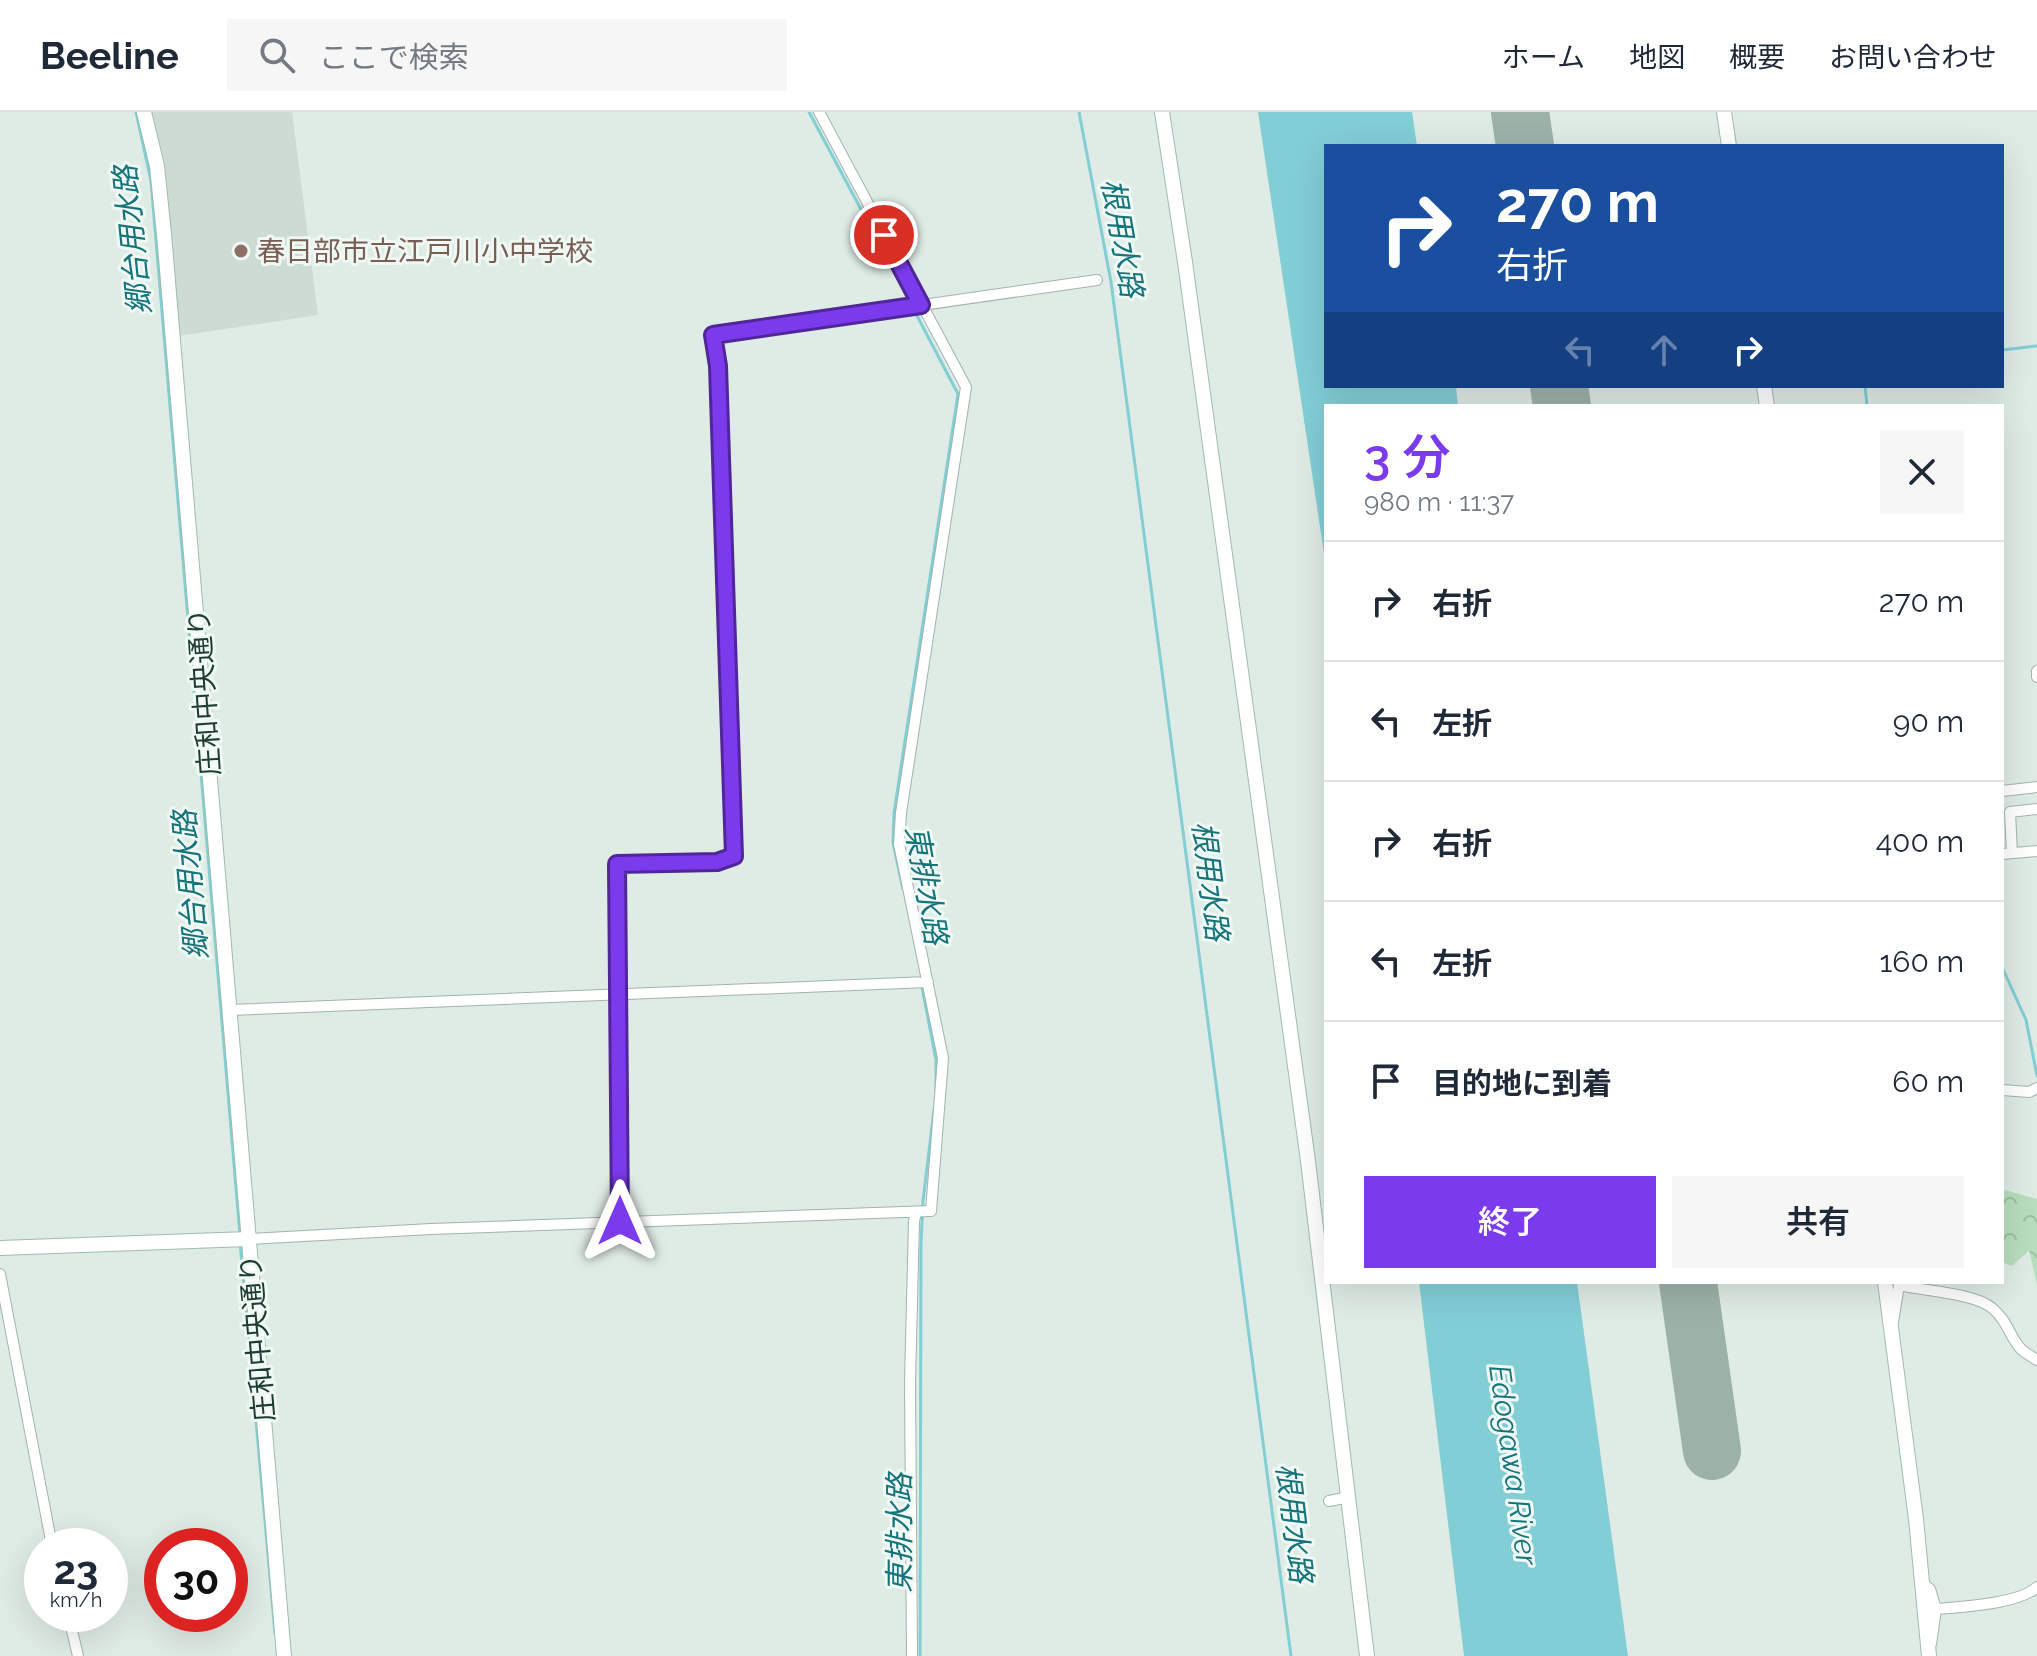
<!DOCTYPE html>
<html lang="ja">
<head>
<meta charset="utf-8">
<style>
  :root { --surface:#fff; --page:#f6f6f7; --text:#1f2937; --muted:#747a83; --line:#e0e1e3; --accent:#7c3aed }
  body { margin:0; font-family:Raleway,"Noto Sans JP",sans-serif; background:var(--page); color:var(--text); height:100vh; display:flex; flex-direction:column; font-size:30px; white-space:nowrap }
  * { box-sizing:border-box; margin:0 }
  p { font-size:26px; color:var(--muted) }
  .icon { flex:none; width:44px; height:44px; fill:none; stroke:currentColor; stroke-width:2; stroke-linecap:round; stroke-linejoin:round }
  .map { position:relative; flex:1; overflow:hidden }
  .panel { position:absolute; left:1324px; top:292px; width:680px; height:880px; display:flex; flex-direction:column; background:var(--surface); border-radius:0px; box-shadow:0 8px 32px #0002 }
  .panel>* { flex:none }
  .banner { position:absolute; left:1324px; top:32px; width:680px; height:244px; border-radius:0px; box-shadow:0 8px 32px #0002; background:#1a4fa0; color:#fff; overflow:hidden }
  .speed { position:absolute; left:24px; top:1416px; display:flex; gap:16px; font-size:40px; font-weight:700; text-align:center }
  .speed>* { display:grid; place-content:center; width:104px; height:104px; border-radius:50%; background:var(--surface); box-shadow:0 8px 32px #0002; line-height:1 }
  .speed small { font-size:20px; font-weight:400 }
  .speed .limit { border:12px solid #d22; background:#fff; color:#111 }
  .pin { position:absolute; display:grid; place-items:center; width:68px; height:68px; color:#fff; margin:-34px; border:4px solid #fff; border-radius:50%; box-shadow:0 2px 8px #0007 }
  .me { position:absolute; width:88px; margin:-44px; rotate:0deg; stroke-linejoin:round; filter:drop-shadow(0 0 6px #0008) }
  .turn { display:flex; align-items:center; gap:28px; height:168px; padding:0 40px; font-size:36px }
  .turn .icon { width:104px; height:104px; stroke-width:2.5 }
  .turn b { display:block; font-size:56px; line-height:68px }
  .lanes { display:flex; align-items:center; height:76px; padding:0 40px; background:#0003; justify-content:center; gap:40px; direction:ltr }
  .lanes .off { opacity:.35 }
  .round { display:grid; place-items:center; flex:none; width:84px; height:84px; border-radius:0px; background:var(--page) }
  .overview { display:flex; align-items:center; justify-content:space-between; height:136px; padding:0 40px }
  h1 { font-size:48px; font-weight:600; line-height:60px; color:var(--accent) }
  .cta { display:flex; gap:16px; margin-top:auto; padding:16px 40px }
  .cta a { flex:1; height:92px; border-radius:0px; background:var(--accent); color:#fff; font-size:32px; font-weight:600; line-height:92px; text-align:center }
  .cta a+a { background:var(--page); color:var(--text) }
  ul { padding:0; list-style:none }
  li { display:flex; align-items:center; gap:24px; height:120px; padding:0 40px; border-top:2px solid var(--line) }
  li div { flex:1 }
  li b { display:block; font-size:30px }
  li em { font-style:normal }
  header { display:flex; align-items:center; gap:48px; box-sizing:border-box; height:112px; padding:0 40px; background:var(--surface); border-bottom:2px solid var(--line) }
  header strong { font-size:38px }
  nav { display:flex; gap:44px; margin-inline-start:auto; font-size:28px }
  .search { width:560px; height:72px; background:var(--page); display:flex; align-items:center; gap:20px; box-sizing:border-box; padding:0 28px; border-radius:0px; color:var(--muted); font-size:30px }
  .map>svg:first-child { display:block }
  .built { fill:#cddbd4 }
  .forest { fill:url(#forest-crowns) }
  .water { fill:#82ced5 }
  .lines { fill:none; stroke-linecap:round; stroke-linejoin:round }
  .stream { stroke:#82ced5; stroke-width:3 }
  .runway { stroke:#9cb2a9; stroke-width:58 }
  .street-casing { stroke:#a2b3ac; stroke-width:12 }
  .secondary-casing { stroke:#9fbbaf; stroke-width:16 }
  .street { stroke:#fff; stroke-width:10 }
  .secondary { stroke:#fff; stroke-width:14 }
  .route-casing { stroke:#51269a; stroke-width:20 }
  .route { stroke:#7c3aed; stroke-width:14 }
  .education-dot { fill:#8d6e63; stroke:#eff8f3; stroke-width:3 }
  .labels { text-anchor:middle; stroke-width:6; stroke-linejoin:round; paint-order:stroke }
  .education-label { font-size:28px; fill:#785e54; stroke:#eff8f3; text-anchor:start }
  .street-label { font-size:28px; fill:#1f3c32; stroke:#eff8f3 }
  .water-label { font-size:30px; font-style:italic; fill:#15737c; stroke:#eff8f3 }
</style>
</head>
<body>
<header>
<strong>Beeline</strong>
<div class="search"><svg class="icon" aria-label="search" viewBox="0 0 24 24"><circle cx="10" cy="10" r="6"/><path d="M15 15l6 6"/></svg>ここで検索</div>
<nav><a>ホーム</a><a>地図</a><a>概要</a><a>お問い合わせ</a></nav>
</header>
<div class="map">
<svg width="2037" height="1544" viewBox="0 0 2037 1544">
  <defs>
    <pattern id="forest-crowns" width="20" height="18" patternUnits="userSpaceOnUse" patternTransform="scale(2)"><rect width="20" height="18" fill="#b6debe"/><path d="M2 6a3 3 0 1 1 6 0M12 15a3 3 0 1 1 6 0" fill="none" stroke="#9cbfa4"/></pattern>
  </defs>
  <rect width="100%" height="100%" fill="#dfebe5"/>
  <path class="built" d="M150 0H292L318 203 179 224Z"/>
  <path class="forest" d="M2002 1077 2037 1087V1173L2029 1138 2012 1154 2002 1150Z"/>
  <path class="water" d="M1258 0H1412L1417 34H1326V274H1456L1458 294H1326V455Z
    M1419 1170H1577L1628 1544H1464Z"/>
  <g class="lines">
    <path class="stream" d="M136 0 151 69 240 1123
      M809 0 911 191
      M1079 0 1111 170 1291 1544
      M2002 238 2037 234
      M1865 274 1867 294
      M903 777 893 731 894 701 958 282 914 198
      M2002 855 2026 908 2037 964
      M922 875 936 948V978
      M240 1130 275 1521
      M920 1544 921 1132 923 1089 934 998"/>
    <path class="runway" d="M1520 0 1525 34
      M1559 274 1562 294
      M1688 1170 1712 1339"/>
    <g class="street-casing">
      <path id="street" d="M2037 559V565
        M2002 679 2037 675
        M2012 741 2010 700 2037 697
        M2002 742 2037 739
        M229 898 928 870
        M2002 978 2029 980 2037 976
        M620 1109 617 752 717 750 734 744 718 254 713 223 1097 168
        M248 1127 431 1117 931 1099 943 946 899 732 901 701 966 275 819 0
        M0 1162 52 1434
        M1898 1170 1899 1173C1923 1179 1974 1181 1992 1196 2008 1209 2009 1224 2021 1237 2025 1241 2032 1245 2037 1248
        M1893 1210 1899 1173
        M1329 1389 1349 1385
        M1922 1471 1930 1477 1936 1497C1960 1495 2019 1492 2037 1475
        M68 1502 78 1544
        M1931 1532 1936 1497
        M912 1544 910 1270 914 1109 916 1100"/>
    </g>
    <g class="secondary-casing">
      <path id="secondary" d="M144 0 157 54 164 122 284 1544
        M1162 0 1185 150 1308 1049 1367 1544
        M1724 0 1729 34
        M1764 274 1767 294
        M0 1136 248 1127
        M1885 1170 1916 1407 1929 1544"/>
    </g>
    <use href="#street" class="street"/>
    <use href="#secondary" class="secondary"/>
  </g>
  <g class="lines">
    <g class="route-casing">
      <path id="route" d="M620 1109 617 752 717 750 734 744 718 254 713 223 921 193 884 123"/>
    </g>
    <use href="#route" class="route"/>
  </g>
  <circle class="education-dot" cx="241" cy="139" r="8"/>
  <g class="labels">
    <g class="education-label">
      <text x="257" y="149">春日部市立江戸川小中学校</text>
    </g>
    <g class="street-label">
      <text transform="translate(204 580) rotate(-94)" y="10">庄和中央通り</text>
      <text transform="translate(257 1226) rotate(-95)" y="10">庄和中央通り</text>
    </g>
    <g class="water-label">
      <text transform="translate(1122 126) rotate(80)" y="10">根用水路</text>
      <text transform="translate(133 128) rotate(-96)" y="10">郷台用水路</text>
      <text transform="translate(1210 769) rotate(83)" y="10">根用水路</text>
      <text transform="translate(191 773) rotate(-95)" y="10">郷台用水路</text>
      <text transform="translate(926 773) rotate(80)" y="10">東排水路</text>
      <text transform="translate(1513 1353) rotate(82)" y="10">Edogawa River</text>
      <text transform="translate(1294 1411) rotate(83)" y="10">根用水路</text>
      <text transform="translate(900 1421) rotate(-90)" y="10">東排水路</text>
    </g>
  </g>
</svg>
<div class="speed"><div>23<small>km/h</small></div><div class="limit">30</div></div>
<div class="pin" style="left:884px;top:123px;background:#d93025"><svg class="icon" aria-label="arrive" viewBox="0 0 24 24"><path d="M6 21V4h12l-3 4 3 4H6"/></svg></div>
<svg class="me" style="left:620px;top:1109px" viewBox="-20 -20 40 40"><path d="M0-17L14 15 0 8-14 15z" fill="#7c3aed" stroke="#fff" stroke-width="4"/></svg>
<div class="banner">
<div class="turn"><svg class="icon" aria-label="right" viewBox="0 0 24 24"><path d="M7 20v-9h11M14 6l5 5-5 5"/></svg><div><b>270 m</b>右折</div></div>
<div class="lanes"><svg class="icon off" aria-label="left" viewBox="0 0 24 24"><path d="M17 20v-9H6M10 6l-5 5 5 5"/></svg><svg class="icon off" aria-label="ahead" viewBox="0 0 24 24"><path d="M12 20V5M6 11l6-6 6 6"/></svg><svg class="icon" aria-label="right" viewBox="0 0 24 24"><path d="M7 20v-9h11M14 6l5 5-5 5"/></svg></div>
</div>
<section class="panel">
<div class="overview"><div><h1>3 分</h1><p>980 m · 11:37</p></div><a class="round"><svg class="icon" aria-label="close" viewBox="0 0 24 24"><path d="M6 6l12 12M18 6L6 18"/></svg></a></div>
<ul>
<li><svg class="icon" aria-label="right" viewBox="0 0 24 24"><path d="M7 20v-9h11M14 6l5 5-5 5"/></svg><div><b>右折</b></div><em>270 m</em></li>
<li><svg class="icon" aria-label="left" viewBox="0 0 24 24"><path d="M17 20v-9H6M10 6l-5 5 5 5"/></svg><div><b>左折</b></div><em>90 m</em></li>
<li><svg class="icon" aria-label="right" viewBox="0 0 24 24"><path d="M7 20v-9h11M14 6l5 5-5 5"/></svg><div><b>右折</b></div><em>400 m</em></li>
<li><svg class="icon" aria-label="left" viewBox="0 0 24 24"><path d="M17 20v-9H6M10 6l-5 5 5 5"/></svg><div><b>左折</b></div><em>160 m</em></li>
<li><svg class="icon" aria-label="arrive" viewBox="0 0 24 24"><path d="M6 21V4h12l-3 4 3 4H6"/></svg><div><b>目的地に到着</b></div><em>60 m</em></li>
</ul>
<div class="cta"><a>終了</a><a>共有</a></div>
</section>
</div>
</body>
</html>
